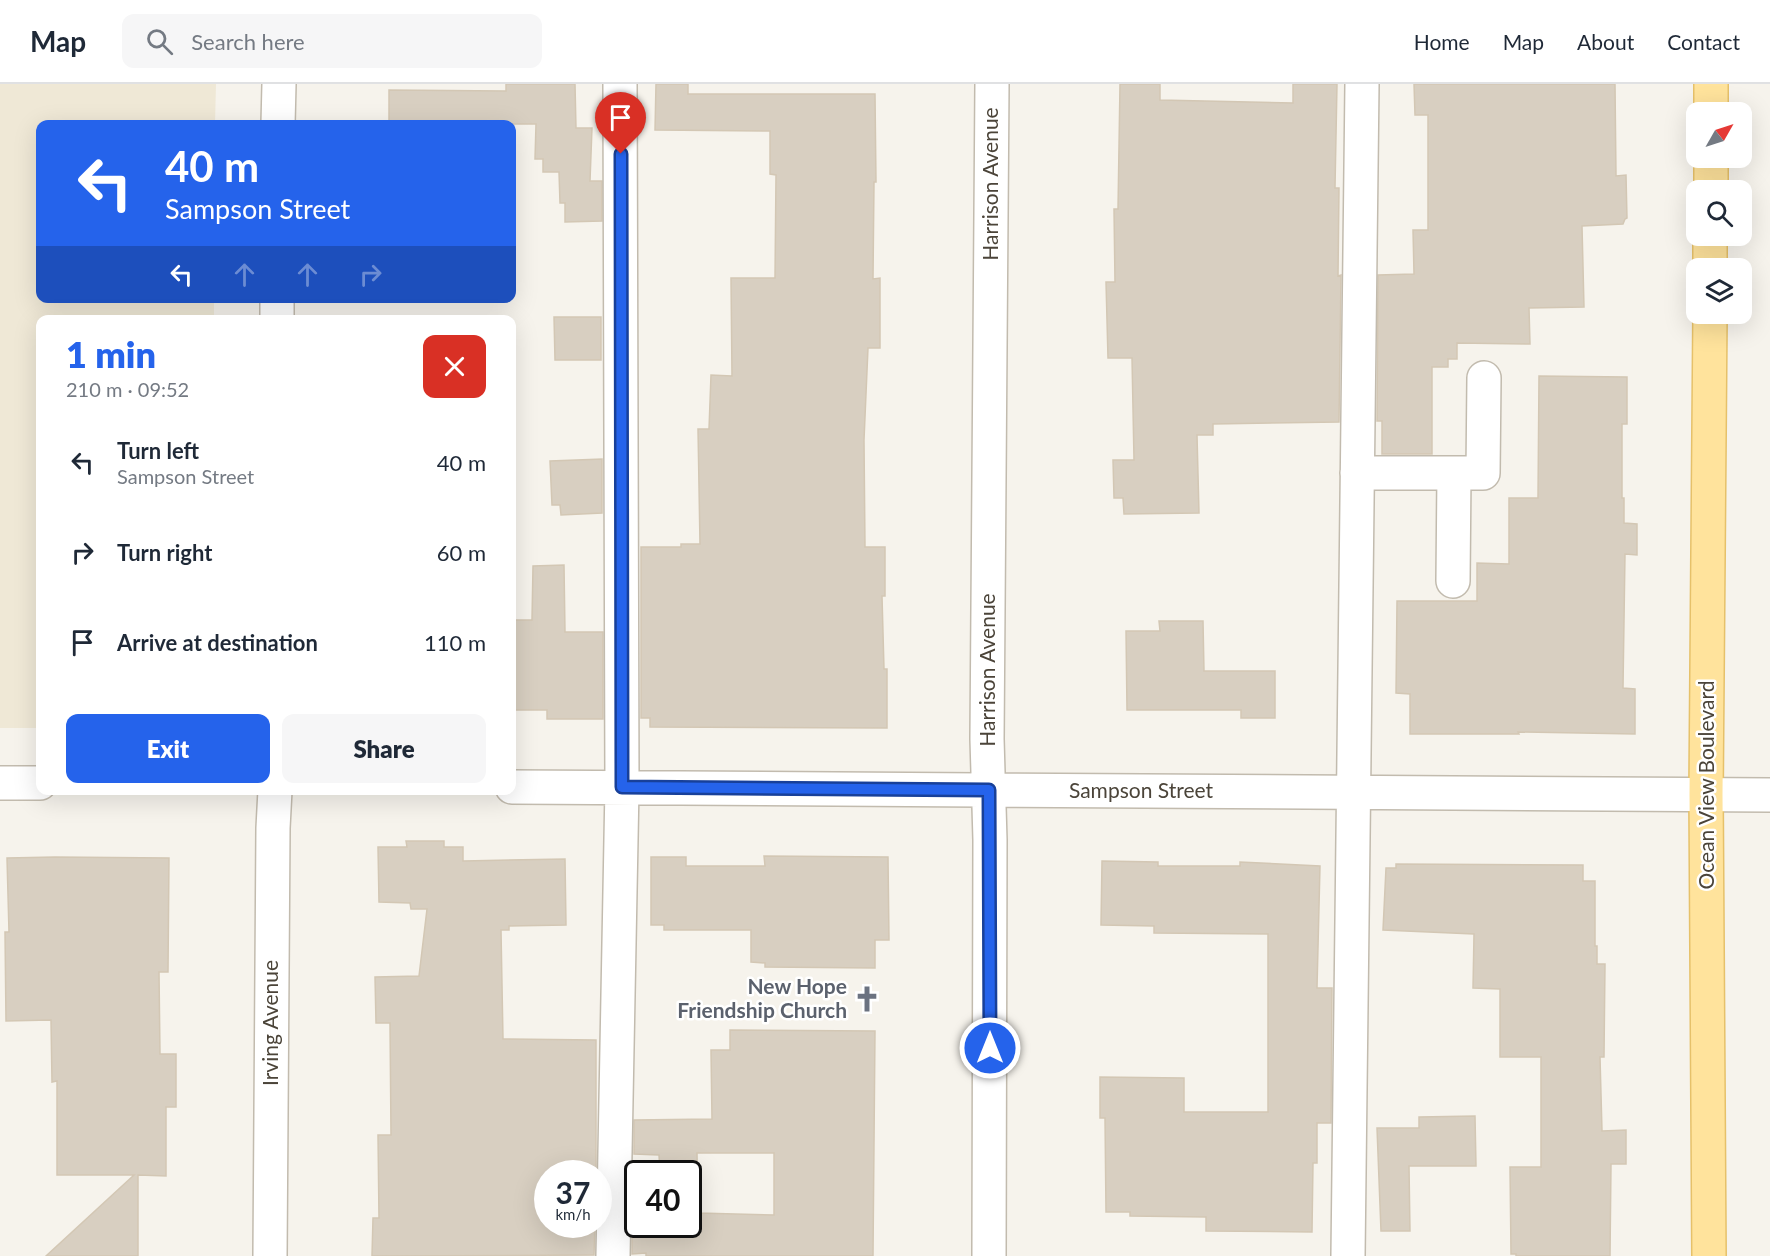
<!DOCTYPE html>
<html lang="en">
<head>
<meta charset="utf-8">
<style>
  :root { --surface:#fff; --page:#f6f6f7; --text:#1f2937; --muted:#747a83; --line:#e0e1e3; --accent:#2563eb }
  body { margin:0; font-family:Lato,sans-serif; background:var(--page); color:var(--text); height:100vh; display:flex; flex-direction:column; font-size:22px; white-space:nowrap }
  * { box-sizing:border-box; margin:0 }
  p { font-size:20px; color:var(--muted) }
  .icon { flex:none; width:33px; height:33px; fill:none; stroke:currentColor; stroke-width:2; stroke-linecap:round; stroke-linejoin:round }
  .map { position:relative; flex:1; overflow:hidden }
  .details { position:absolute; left:36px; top:231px; width:480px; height:480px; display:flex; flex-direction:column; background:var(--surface); border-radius:12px; box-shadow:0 6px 24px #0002 }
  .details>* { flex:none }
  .top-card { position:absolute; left:36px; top:36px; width:480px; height:183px; border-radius:12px; box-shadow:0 6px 24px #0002; background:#2563eb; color:#fff; overflow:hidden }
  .needle { width:39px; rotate:51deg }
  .buttons { position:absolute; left:1686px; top:18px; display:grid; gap:12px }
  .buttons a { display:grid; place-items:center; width:66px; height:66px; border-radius:12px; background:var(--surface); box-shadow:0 6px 24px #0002; font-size:30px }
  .speed { position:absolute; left:534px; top:1076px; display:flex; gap:12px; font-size:30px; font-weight:700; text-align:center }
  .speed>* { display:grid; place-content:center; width:78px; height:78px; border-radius:50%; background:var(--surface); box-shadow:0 6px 24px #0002; line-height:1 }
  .speed small { font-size:15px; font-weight:400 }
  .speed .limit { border:3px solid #111; border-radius:9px; background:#fff; color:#111 }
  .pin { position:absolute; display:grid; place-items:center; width:51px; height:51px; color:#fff; margin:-62px -26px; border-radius:50% 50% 50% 0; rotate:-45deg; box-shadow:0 0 6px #0007 }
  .pin .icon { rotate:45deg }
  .me { position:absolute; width:66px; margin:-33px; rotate:0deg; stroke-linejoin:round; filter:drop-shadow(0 0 4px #0008) }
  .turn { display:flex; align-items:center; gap:21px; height:126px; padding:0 30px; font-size:27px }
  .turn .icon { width:78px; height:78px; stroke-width:2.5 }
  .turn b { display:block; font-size:42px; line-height:51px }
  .lanes { display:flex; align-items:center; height:57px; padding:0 30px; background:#0003; justify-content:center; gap:30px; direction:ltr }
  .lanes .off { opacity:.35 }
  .round { display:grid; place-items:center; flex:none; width:63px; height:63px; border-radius:12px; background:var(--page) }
  .overview { display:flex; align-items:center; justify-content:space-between; height:102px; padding:0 30px }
  h1 { font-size:36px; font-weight:800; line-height:45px; color:var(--accent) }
  .button { display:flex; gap:12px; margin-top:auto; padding:12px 30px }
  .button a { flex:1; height:69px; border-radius:12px; background:var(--accent); color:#fff; font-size:24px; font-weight:800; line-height:69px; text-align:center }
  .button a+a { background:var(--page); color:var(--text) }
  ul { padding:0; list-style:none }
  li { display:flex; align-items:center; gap:18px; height:90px; padding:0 30px }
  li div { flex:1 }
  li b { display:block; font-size:22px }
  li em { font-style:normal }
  header { display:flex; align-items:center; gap:36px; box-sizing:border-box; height:84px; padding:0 30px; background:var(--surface); border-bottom:2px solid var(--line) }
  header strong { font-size:28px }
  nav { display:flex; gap:33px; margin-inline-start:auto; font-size:21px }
  .search { width:420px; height:54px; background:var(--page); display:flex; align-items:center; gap:15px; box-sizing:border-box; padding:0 21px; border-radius:12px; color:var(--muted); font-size:22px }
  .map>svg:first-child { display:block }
  .education { fill:#efe8d6 }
  .building { fill:#d8cfc1; stroke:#d3c7b4; stroke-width:1.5; fill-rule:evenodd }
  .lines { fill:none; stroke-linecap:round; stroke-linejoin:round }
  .minor-casing { stroke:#c2bbae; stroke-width:36 }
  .major-casing { stroke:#e6c16a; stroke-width:36 }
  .minor { stroke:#fff; stroke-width:33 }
  .major { stroke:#ffe39c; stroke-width:33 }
  .route-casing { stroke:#184099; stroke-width:15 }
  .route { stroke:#2563eb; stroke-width:10 }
  .labels { text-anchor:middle; stroke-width:5; stroke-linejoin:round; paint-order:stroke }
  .street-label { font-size:21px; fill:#4b4439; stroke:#fff }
  .worship-label { font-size:21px; font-weight:bold; fill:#5b616d; stroke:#fff; text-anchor:end }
</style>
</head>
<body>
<header>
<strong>Map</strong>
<div class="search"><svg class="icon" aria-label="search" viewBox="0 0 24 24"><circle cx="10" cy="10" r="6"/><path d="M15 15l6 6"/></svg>Search here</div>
<nav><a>Home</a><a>Map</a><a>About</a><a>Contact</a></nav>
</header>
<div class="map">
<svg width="1770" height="1172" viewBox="0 0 1770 1172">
  <rect width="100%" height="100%" fill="#f6f3ec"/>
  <path class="education" d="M0 0H216L215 40H40V214L214 215V235L40 236V644H0Z"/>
  <path class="building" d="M506 0H575L576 44H592L590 97H602V137L565 138V119H560L559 88H543V75H535L536 40H389V6L506 7Z
    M656 0H688V10H875L876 98H874L873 195 880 194V264H868L864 356 865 463H885V512H882L884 585H887V644L650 643V634H641V463H681V460H700L698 345H709L711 291 732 292 731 194H775L776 91 770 90V47L655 46Z
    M1120 0H1160V16L1293 19V0H1337L1335 104H1339L1338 192 1341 191 1339 338 1213 340V351H1197L1199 429 1124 430 1123 414H1114L1113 376H1134L1132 274H1108L1106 198H1115L1114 125H1118Z
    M1414 0H1615L1616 92 1626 91 1627 134 1625 135 1623 140 1582 142 1584 223 1529 224 1530 260 1457 259V275H1448V283H1432V370H1382V337H1377L1378 191 1414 190 1413 146H1428V31H1415Z
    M554 233H601V276H555Z
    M1539 292 1627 293V340H1622V414H1624V439L1637 440V471L1625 470 1623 604 1635 605V650L1518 648 1519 650H1410V610L1396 609 1397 517H1477V479L1509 480V414H1538Z
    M602 375V429L561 431 560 421H552L550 377Z
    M564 481 565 548H603V635H547V626H512V536H532L533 482Z
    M1159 537H1203L1204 587H1275V634H1241V626H1127L1126 547H1160Z
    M406 757H444V763H463V777L565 775 566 841 509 842V846H501L503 955 596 956V1089H548V1140H595L594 1171 372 1172 373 1134H379L378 1051H391L390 939H376L375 893 419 892 427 825H411L410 819 379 818 378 763H407Z
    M764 772 888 773 889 856H875V884L765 883V879L751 878V846H664V841H651V773H686V782H765Z
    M55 773 169 774 168 888H159L160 970H176V1023H166V1092L138 1091V1172H46L134 1091H57V997L52 998 51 936 6 937 5 848H9L7 774Z
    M1102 777 1158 778V782H1240V778L1320 782 1317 904H1332L1331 1039H1317V1079H1313L1312 1148 1206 1147V1133L1130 1132V1128H1106L1105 1034H1100V993L1184 994V1028H1268V850L1154 849V842L1101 841Z
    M1396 780 1583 781V797H1595V862H1597V880H1605L1604 973H1600L1602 1047 1626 1046V1080H1611L1610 1172H1516V1170H1511L1510 1083H1541V973H1500V905L1473 904 1474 850 1383 846 1386 784H1396Z
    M730 946 875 947 873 1172H646V1169L632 1170V1140H688V1089H660L659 1071 634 1070V1036L712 1035 711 966H730ZM697 1069H774V1131L698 1129Z
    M1475 1032 1476 1082H1409L1410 1147H1381L1377 1044H1419V1033Z"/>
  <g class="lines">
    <g class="minor-casing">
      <path id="minor" d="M278 40 279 0
        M277 236V214
        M1357 389H1483L1484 294
        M1453 497 1454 389
        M0 699H40
        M512 703 1770 711
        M270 1172 273 744 275 706
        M613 1172 622 703 620 0
        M989 1172 990 756 987 655 992 0
        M1348 1172 1362 0"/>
    </g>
    <g class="major-casing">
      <path id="major" d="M1711 28V0
        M1711 106V74
        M1710 184V152
        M1709 1172 1706 710 1710 230"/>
    </g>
    <use href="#minor" class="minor"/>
    <use href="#major" class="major"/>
  </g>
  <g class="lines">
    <g class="route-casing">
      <path id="route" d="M621 70 622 703 989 706 990 964"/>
    </g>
    <use href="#route" class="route"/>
  </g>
  <defs>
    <g id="church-bare" transform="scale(2.07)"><path d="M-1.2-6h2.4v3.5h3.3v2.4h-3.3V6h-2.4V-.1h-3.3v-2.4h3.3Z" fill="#6b7280" stroke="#fff" stroke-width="2.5" paint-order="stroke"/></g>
  </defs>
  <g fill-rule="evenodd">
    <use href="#church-bare" x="867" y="915"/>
  </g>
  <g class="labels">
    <g class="street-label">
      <text transform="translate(991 100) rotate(-90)" y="7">Harrison Avenue</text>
      <text transform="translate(988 586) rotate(-90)" y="7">Harrison Avenue</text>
      <text transform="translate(1707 701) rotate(-90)" y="7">Ocean View Boulevard</text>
      <text x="1141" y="714">Sampson Street</text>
      <text transform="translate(271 939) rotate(-90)" y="7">Irving Avenue</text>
    </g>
    <g class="worship-label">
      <text x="847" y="910">New Hope<tspan x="847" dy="24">Friendship Church</tspan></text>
    </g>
  </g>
</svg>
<div class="buttons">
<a><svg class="needle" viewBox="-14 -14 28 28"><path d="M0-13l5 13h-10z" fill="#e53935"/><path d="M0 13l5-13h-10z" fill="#747a83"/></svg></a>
<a><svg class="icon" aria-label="search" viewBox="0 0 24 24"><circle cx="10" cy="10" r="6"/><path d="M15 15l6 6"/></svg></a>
<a><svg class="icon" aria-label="layers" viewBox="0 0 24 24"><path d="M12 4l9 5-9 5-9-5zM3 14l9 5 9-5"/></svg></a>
</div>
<div class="speed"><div>37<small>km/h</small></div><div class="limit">40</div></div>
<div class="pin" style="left:621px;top:70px;background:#d93025"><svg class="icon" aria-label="arrive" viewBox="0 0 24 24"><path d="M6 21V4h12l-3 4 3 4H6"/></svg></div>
<svg class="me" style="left:990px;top:964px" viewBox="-20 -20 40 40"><circle r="17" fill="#2563eb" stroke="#fff" stroke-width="3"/><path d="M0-11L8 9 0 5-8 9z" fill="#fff"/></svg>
<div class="top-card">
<div class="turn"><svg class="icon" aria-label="left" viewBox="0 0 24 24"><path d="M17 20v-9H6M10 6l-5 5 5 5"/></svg><div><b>40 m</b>Sampson Street</div></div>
<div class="lanes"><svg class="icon" aria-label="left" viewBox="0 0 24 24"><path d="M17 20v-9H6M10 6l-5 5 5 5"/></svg><svg class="icon off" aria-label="ahead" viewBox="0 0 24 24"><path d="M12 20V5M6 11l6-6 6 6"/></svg><svg class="icon off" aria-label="ahead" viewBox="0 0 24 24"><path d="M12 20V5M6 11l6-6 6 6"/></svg><svg class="icon off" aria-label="right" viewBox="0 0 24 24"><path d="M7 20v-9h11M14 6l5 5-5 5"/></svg></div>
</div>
<section class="details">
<div class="overview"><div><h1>1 min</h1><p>210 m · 09:52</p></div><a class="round" style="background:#d93025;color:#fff"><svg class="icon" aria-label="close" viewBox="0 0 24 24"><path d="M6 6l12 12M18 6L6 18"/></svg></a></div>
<ul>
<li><svg class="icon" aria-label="left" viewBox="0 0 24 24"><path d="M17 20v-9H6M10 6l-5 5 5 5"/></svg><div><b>Turn left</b><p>Sampson Street</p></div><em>40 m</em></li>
<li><svg class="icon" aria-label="right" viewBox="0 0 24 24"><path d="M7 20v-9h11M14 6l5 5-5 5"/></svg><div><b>Turn right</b></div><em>60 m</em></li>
<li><svg class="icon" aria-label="arrive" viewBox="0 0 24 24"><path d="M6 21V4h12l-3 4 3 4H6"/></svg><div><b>Arrive at destination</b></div><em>110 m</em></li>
</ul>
<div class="button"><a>Exit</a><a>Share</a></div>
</section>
</div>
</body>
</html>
